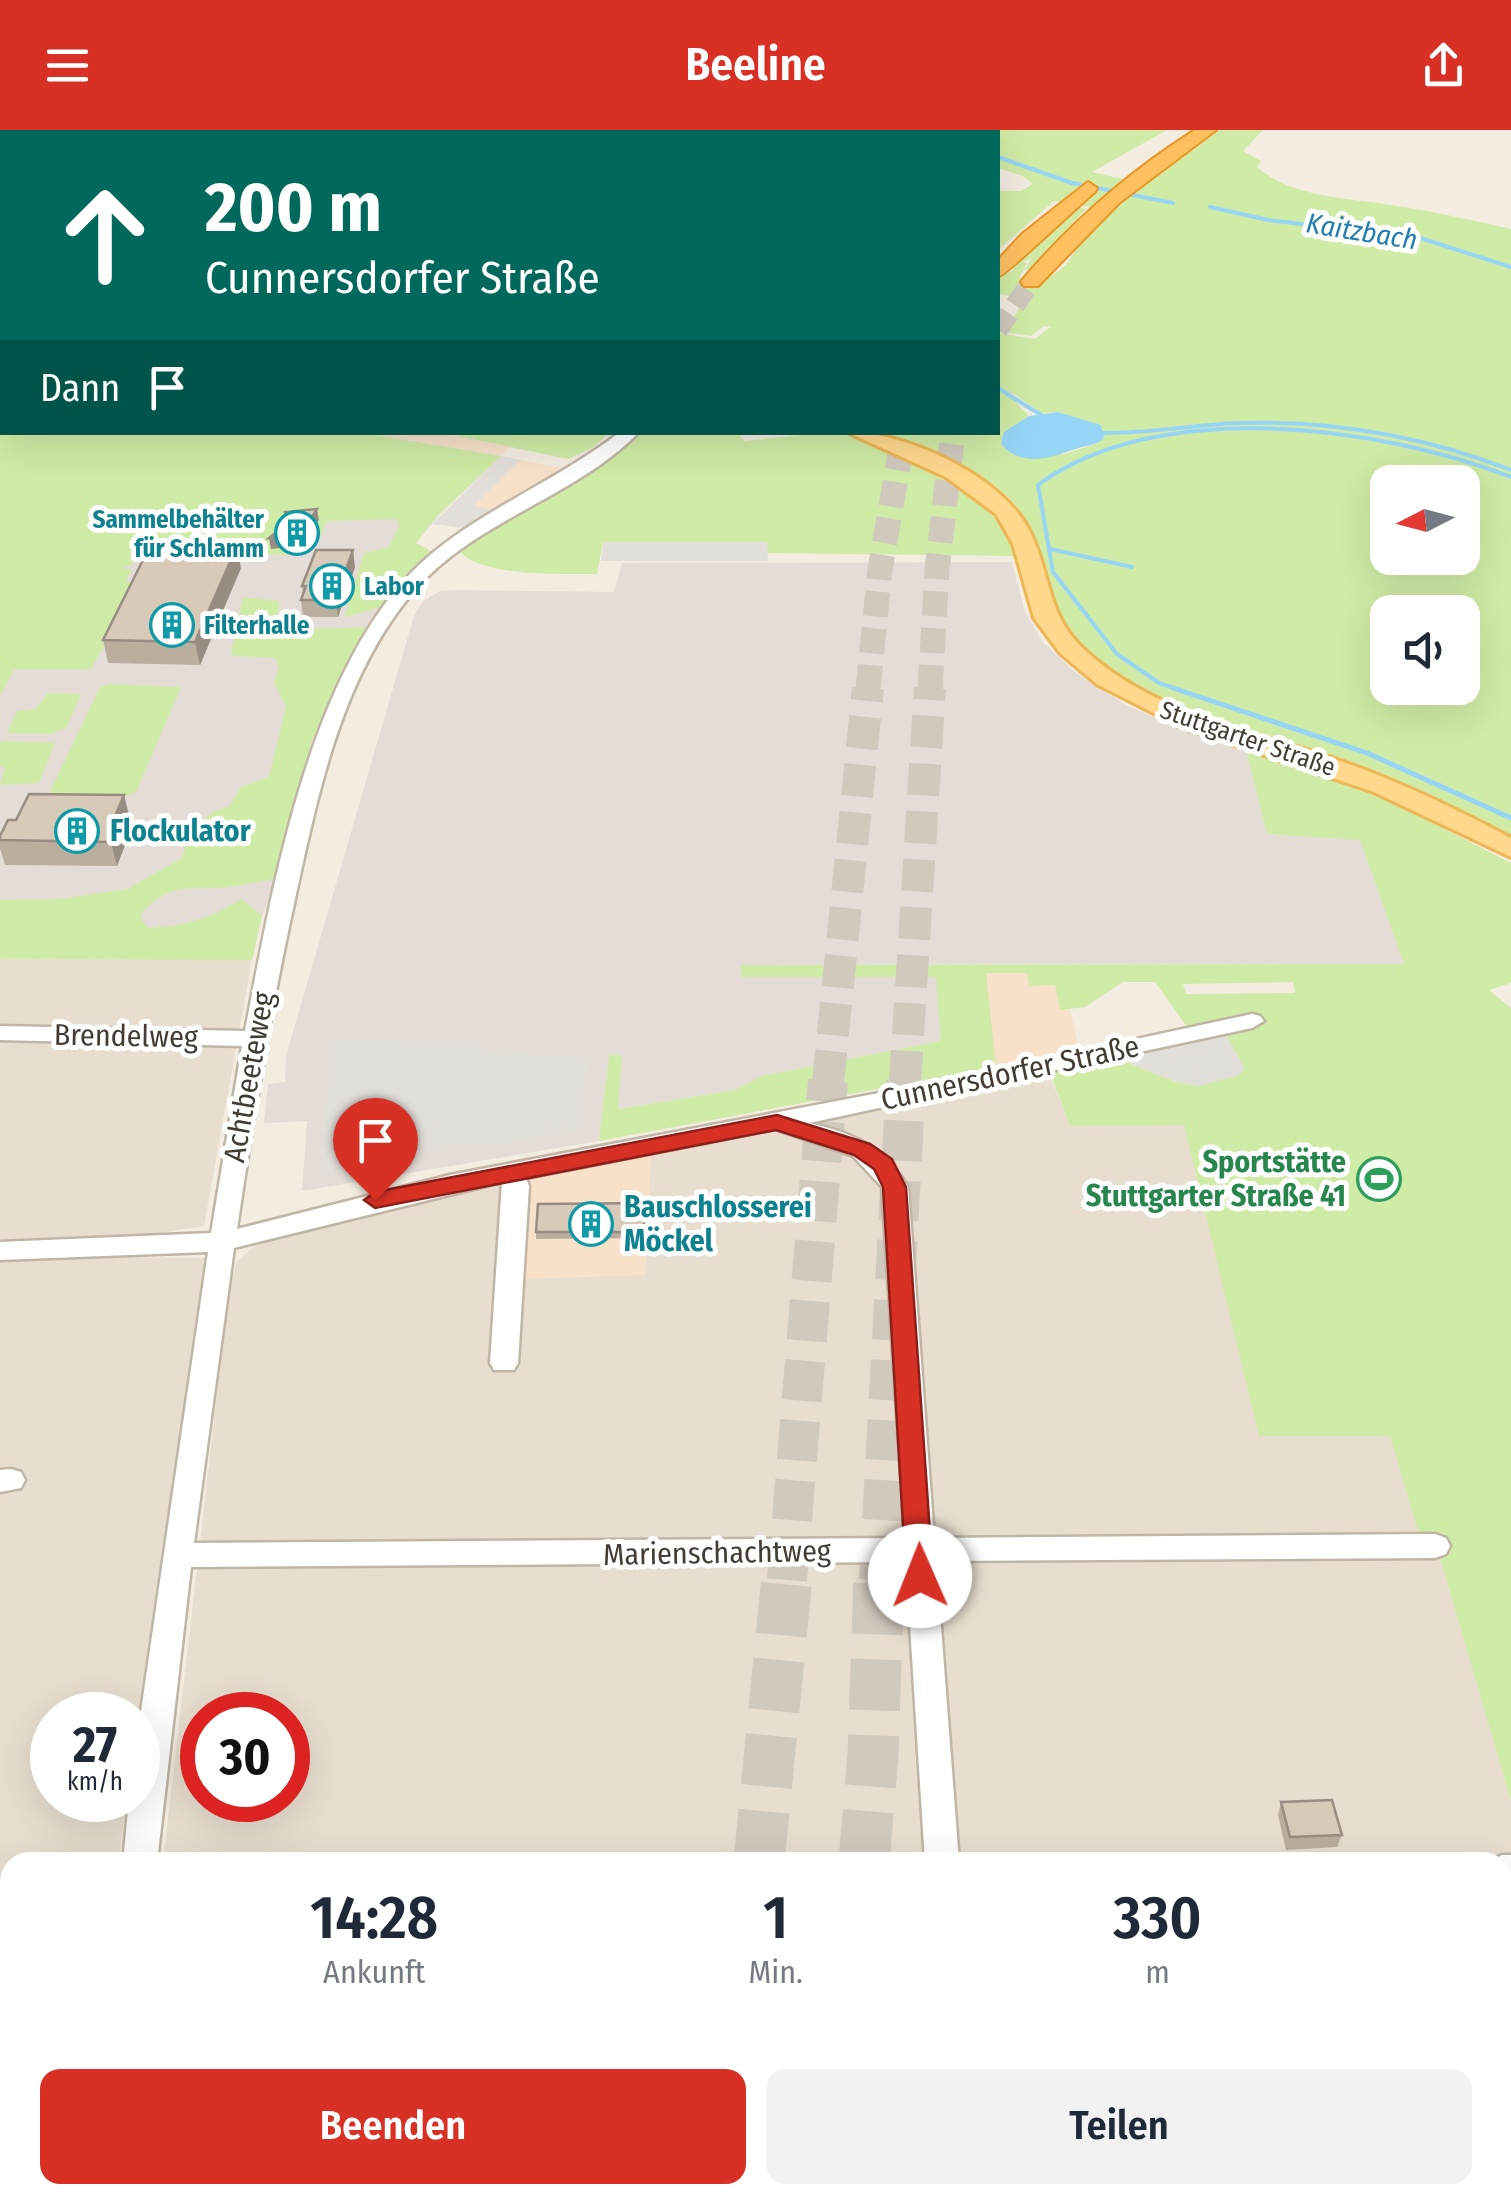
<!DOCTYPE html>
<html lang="de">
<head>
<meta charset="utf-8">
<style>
  :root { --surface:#fff; --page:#f2f2f3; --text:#1f2937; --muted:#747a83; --accent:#d93025 }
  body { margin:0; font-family:"Fira Sans Condensed",sans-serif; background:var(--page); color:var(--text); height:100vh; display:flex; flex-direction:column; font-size:38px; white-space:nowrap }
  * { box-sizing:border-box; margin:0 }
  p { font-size:32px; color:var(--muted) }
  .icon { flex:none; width:55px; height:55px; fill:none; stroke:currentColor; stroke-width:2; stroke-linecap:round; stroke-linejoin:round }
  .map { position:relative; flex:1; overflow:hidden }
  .side { position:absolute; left:0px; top:1722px; width:1512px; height:352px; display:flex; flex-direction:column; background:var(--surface); border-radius:30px 30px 0 0; box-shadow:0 10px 40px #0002 }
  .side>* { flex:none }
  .top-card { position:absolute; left:0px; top:0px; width:1000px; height:305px; box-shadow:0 10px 40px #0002; background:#00695c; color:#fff; overflow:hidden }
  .needle { width:65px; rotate:264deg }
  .tools { position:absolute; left:1370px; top:335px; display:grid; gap:20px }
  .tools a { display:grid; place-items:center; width:110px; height:110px; border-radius:20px; background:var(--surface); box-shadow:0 10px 40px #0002; font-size:50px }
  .speed { position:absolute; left:30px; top:1562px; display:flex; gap:20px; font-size:50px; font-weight:700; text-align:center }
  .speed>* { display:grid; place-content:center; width:130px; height:130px; border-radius:50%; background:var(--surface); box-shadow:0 10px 40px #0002; line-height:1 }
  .speed small { font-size:25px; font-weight:400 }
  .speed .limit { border:15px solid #d22; background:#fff; color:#111 }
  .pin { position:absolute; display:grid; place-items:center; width:85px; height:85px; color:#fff; margin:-102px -42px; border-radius:50% 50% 50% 0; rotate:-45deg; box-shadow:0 0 10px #0007 }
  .pin .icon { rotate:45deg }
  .me { position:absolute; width:110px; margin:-55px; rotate:359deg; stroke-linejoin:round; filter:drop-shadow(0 0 8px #0008) }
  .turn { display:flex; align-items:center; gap:35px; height:210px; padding:0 40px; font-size:45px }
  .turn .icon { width:130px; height:130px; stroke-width:2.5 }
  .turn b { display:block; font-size:70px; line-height:85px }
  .then { display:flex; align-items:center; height:95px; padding:0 40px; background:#0003; gap:20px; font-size:38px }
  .eta { display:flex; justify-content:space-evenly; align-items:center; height:170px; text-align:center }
  .eta b { font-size:60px; font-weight:600; line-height:70px }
  .primary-button { display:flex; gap:20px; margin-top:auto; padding:20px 40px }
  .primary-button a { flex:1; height:115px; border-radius:20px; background:var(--accent); color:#fff; font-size:40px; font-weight:600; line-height:115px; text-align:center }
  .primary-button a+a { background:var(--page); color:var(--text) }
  header { display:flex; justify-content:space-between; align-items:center; height:130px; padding:0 40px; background:var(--accent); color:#fff; font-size:45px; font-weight:600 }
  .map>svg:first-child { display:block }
  .residential { fill:#e7decf; fill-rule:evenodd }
  .commercial { fill:#f7e1c9 }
  .industrial { fill:#e4ddd7 }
  .green { fill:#d0eba5; fill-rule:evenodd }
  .parking { fill:#e2dfdb }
  .water { fill:#97d5f6 }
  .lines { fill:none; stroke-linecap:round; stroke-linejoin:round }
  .stream-far1 { stroke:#97d5f6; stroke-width:4 }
  .stream { stroke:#97d5f6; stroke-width:5 }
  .highway-tunnel-far4 { stroke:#d0c9be; stroke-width:20; stroke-dasharray:20 10; stroke-linecap:butt }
  .highway-tunnel-far3 { stroke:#d0c9be; stroke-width:25; stroke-dasharray:25 12; stroke-linecap:butt }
  .highway-tunnel-far2 { stroke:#d0c9be; stroke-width:32; stroke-dasharray:32 16; stroke-linecap:butt }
  .highway-tunnel-far1 { stroke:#d0c9be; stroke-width:40; stroke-dasharray:40 20; stroke-linecap:butt }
  .highway-tunnel { stroke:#d0c9be; stroke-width:51; stroke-dasharray:51 25; stroke-linecap:butt }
  .minor-casing { stroke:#c1b6a6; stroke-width:5 }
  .major-casing { stroke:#eeb654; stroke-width:6 }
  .highway-casing { stroke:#eb9523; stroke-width:4 }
  .minor { fill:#fff; fill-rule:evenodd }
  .major { fill:#ffd88e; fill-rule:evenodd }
  .highway { fill:#ffc060; fill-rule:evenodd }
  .wall { fill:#baae9f }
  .shaded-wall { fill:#978d82 }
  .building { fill:#d8cab9; stroke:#978d82; stroke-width:2.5 }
  .route { fill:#d93025; stroke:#8d1f18; stroke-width:2.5 }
  .labels { text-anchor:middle; stroke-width:10; stroke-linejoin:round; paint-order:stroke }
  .far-culture-label { font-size:25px; font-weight:bold; fill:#0d838f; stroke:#fff; text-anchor:start }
  .far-street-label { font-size:25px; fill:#443c32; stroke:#fff }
  .far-water-label { font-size:28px; font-style:italic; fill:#227cb0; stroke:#fff }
  .culture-label { font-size:30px; font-weight:bold; fill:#0d838f; stroke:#fff; text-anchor:start }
  .street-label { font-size:30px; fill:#443c32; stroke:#fff }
  .leisure-label { font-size:30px; font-weight:bold; fill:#27864d; stroke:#fff; text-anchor:end }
</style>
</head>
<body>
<header><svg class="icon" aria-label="menu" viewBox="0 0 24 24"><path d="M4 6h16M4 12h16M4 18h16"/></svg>Beeline<svg class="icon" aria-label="share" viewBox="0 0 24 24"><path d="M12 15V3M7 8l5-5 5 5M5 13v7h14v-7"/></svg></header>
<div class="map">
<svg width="1511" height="2074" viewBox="0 0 1511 2074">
  <rect width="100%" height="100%" fill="#f3ece1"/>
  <path class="residential" d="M0 829 252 830 204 1096 134 1107 0 1110Z
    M1049 943 1070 996 1184 994 1259 1305H1390L1420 1408 1441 1431 1511 1671V2074H156V2065H1502V1732H163L229 1161 237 1131 254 1117 280 1107 436 1067 530 1048 521 1149 645 1144 651 1025ZM202 1585H288V1670H202Z
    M108 1127 206 1128 138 1596V1585H52V1670H127L118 1732H10V2065H105V2074H0V1129Z"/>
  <path class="commercial" d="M362 303H444L511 315 501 326Z
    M521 330 566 339 495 380 473 377Z
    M985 843H1027L1055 855 1060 880H1070L1079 919 996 937Z
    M651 1025 645 1145 521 1149 530 1048Z"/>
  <path class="industrial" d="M0 276 2 302 362 303 501 326 439 385 416 413 431 421 370 497 312 610 278 748 262 786 252 830 0 829Z
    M1012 432 1025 482 1042 511 1071 539 1124 574 1175 597 1246 620 1267 704 1360 709 1404 834 742 835V847H937L941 911 762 946 735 960 617 979 622 925H609L599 1011 302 1061 307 991 264 993 268 954 285 952 286 926 414 486 423 471 440 461 453 460 614 462 622 433Z"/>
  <path class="green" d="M736 0H1167L1092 42 1143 54 1220 0H1263L1243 21 1261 31 1257 37C1294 69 1352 68 1397 76 1435 82 1473 90 1511 99V710L1142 562C1102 535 1065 513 1049 465 1038 433 1037 398 1013 372 980 335 921 321 877 303L998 302V203L1035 209 1050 197 1044 196 1031 206 998 201V194L1009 195 1025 168 998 164V146L1014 140 1011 135 1074 77 1086 79 1031 139 1025 140 1031 128 1023 132 1027 133 1019 148C1044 157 1072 138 1078 111L1111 81 1054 71 998 120V61H1021L1033 54 1023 46 998 38V2ZM1013 263 1041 283 1058 282 1098 313 1064 324H1013L1001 314 1004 302 1029 286 1008 264ZM1388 352H1462V428H1388ZM1388 482H1462V558H1388Z
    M0 214 2 302 362 303 501 326 438 385 416 413 431 421 385 476 345 487 364 423 389 417 399 396 397 389 327 391 321 405 289 419V425L137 422 131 435 121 438 132 439 126 452H139L91 539H14L0 566Z
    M738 302 744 311C766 309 827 301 845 304 861 308 879 319 895 326 951 350 993 366 1015 426L767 423 766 412H603L597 444C565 444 482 447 460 422L462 416 643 303Z
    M444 303 609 302V303L592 318 568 329Z
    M243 467 279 471 277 500 370 497 312 610 278 748C262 751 246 755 229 757 189 761 171 750 140 785L147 798C188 796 207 789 242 769L262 786 252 830 0 829V770L60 769 127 759 182 728 187 709 211 683 229 676 241 657 269 647 286 576 274 553 279 537 275 528 233 526 231 523Z
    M110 554 181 557 136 662 123 667 53 664 50 661 100 557Z
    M48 563 81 564 66 598 50 604 7 603 17 581 36 579Z
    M4 611 55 613 39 653 0 655 5 637 0 636V613Z
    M1246 620 1380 666 1511 733V853L1489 860 1511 878V1671L1441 1431 1420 1408 1390 1306H1259L1184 995 1070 996 1047 935 1103 923 1176 952 1199 956 1192 904 1155 852H1123L1085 877 1060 880 1055 855 1029 856 1027 843H986L996 937 599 1011 609 925H622L618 979 735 960 761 946 941 911 936 847H741V835L1404 834 1360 710 1267 704ZM1293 852 1295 863 1186 864 1183 854Z"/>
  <path class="parking" d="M501 326 521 330 474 376 495 380 465 398 432 394Z
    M603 412H767L768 431H601Z
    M1222 897 1245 939 1237 946 1199 956 1176 952 1103 923Z
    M331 909 478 910 486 922 589 926 580 1000 493 1015 454 1016 320 1045Z"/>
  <path class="water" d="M1058 282 1101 295 1104 309C1094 316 1083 316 1072 320 1048 329 1020 337 1001 314L1004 302 1029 286Z"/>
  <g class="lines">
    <path class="stream-far1" d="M933 0 942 2
      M998 27 1072 53 1173 73
      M1210 77 1268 90 1420 108 1511 137
      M998 258 1041 285
      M1099 303C1146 304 1191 295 1238 293 1332 290 1423 306 1511 340
      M1050 419 1132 437
      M1180 560 1159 553 1117 524 1053 442 1038 355C1159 266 1379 296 1511 347"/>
    <path class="stream" d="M1173 558 1367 623 1511 688"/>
    <path class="highway-tunnel-far4" d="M998 200 1031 152"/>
    <path class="highway-tunnel-far3" d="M868 560 880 439 904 302
      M930 560 937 440 953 302"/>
    <path class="highway-tunnel-far2" d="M828 953 868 558
      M905 953 930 558"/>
    <path class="highway-tunnel-far1" d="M787 1450 828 951
      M879 1450 906 951"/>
    <path class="highway-tunnel" d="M759 1732 787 1447
      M864 1732 873 1624 879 1447
      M718 2074 719 2065
      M834 2074 835 2065"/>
    <g class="minor-casing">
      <path id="minor" d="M149 0H161V2H149Z
        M309 0H321L322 2H310Z
        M386 0H398V2H386Z
        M601 0H618L619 2H603Z
        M0 129H2V137H0Z
        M620 302H639C575 368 477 389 415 460 342 544 318 663 295 769 271 878 253 989 237 1099L450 1045 947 950 1252 884 1260 886 1264 891 1252 898 809 993C854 1003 883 1017 908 1057L934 1408 1435 1404 1446 1408 1450 1416 1446 1424 1435 1428 936 1431 959 1732H925L906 1432 191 1437 157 1732H123L129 1670H138V1602L208 1122 0 1130V1112L211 1103 242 916 0 910V896L245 901C273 755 311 527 429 426 487 377 560 349 620 302ZM775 999 853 1026 882 1057 905 1408 194 1413 234 1118 502 1052 490 1233 494 1240H514L518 1233 529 1056 526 1048Z
        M11 1339 21 1342 25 1350 21 1358 0 1362V1340Z
        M1502 1725H1511V1755H1502V1732H1488Z
        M1502 1939H1511V1975H1502Z
        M114 2065H152V2074H114Z"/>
    </g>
    <g class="major-casing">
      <path id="major" d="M847 302C907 302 1005 347 1031 404 1053 451 1046 487 1089 524 1161 587 1259 602 1346 633 1403 653 1458 680 1511 708V727L1374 662 1181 597 1097 554 1060 523 1034 488 1013 414 996 384 946 347Z"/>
    </g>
    <g class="highway-casing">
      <path id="highway" d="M1195 0H1216L1119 73 1038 156H1024L1021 152 1024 148C1074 90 1130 41 1195 0Z
        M1088 52 1097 58 1095 62C1080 74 1006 145 998 147V130L1022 104Z"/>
    </g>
    <use href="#minor" class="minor"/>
    <use href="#major" class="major"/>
    <use href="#highway" class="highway"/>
  </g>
  <path class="wall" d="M206 411V416L241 438 200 535 108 533 103 510Z
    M355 437 338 487H303L301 470 303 463 302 456Z
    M130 689 123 705 125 715 117 736 5 735 0 718V706Z
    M645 1073 644 1108 536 1109V1102Z
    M1281 1672 1342 1705 1337 1717 1286 1720 1278 1685Z"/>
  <path class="shaded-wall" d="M317 379 319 390 309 404V415L271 419 269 408 308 393Z
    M237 416 241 438 200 535 195 512Z
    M353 420 355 437 338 487 335 470Z
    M124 665 130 689 123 705 125 715 117 736 111 712 113 691Z"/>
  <path class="building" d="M317 379 308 393V404L269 408 288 393 285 382Z
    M206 411 203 416H237L195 512 103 510 151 414Z
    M316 420H353L335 470H301L306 456H302Z
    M29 664 124 665 113 691H120L111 712 0 710V706L8 690H16Z
    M645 1073 644 1102H536L538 1074Z
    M1332 1670 1342 1705 1290 1707 1281 1672Z"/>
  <path class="route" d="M777 985 870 1014 892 1029 906 1057 933 1446 929 1454 920 1457 910 1454 906 1446 883 1057 874 1039 854 1025 776 1000 375 1078 364 1070 375 1062Z"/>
  <defs>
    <g id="building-ring" transform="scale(2.25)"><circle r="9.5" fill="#fff" stroke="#0f9aa8" stroke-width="1.5"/><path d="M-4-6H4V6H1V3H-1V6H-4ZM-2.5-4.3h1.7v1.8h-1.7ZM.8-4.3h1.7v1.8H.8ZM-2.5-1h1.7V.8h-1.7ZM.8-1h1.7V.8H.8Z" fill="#0f9aa8"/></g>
    <g id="stadium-ring" transform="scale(2.25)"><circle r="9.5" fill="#fff" stroke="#2e9e5b" stroke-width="1.5"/><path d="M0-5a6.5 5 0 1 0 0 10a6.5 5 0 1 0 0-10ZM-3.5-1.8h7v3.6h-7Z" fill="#2e9e5b"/></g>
  </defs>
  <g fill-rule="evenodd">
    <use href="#building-ring" x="297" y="403"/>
    <use href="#building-ring" x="332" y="456"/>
    <use href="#building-ring" x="172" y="495"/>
    <use href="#building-ring" x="77" y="701"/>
    <use href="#stadium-ring" x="1379" y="1049"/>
    <use href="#building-ring" x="591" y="1094"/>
  </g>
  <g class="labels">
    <g class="far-culture-label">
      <text x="264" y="398" text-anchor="end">Sammelbehälter<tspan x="264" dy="29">für Schlamm</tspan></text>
      <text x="364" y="465">Labor</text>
      <text x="204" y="504">Filterhalle</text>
    </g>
    <g class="far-street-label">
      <text transform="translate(1248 608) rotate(19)" y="9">Stuttgarter Straße</text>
    </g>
    <g class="far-water-label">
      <text transform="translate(1362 101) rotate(9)" y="10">Kaitzbach</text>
    </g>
    <g class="culture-label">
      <text x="110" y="711">Flockulator</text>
      <text x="624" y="1087">Bauschlosserei<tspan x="624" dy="34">Möckel</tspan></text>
    </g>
    <g class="street-label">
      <text transform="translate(126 906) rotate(1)" y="10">Brendelweg</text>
      <text transform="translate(1010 943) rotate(-12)" y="10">Cunnersdorfer Straße</text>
      <text transform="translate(249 947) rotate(-80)" y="10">Achtbeeteweg</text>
      <text transform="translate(717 1423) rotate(-1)" y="10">Marienschachtweg</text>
    </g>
    <g class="leisure-label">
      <text x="1346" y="1042">Sportstätte<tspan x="1346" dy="34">Stuttgarter Straße 41</tspan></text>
    </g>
  </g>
</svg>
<div class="tools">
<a><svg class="needle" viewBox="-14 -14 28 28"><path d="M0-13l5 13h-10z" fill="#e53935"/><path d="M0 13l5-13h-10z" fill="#747a83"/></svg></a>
<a><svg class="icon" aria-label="sound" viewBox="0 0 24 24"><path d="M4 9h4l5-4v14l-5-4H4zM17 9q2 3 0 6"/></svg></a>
</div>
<div class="speed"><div>27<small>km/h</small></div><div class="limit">30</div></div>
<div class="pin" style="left:375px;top:1070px;background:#d93025"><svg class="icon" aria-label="arrive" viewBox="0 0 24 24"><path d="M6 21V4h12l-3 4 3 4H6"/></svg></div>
<svg class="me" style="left:920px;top:1446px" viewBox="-20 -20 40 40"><circle r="19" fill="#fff"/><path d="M0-13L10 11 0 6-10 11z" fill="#d93025"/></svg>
<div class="top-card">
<div class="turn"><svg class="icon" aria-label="ahead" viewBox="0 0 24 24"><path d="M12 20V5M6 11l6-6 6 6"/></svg><div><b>200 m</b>Cunnersdorfer Straße</div></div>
<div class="then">Dann<svg class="icon" aria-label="arrive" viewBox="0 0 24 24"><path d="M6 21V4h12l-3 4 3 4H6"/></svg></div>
</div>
<section class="side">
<div class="eta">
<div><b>14:28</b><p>Ankunft</p></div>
<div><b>1</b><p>Min.</p></div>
<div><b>330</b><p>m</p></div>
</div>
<div class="primary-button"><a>Beenden</a><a>Teilen</a></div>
</section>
</div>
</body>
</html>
